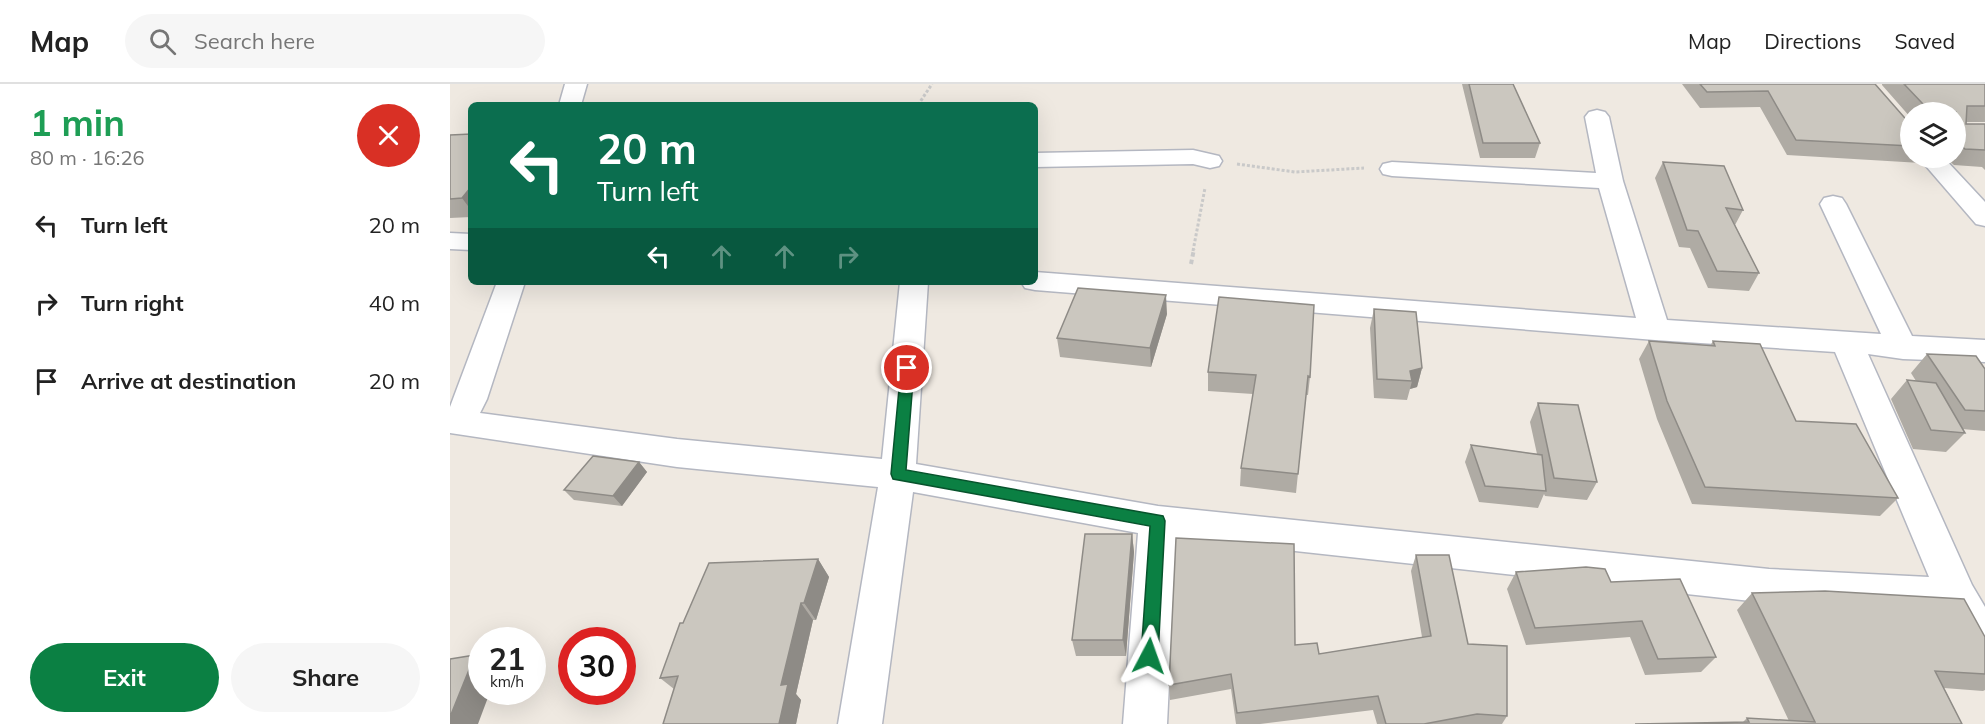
<!DOCTYPE html>
<html lang="en">
<head>
<meta charset="utf-8">
<style>
  :root { --surface:#fff; --page:#f6f6f6; --text:#222; --muted:#767676; --line:#e0e0e0; --accent:#0b8043 }
  body { margin:0; font-family:Mulish,sans-serif; background:var(--page); color:var(--text); height:100vh; display:flex; flex-direction:column; font-size:22px; white-space:nowrap }
  * { box-sizing:border-box; margin:0 }
  p { font-size:20px; color:var(--muted) }
  .icon { flex:none; width:33px; height:33px; fill:none; stroke:currentColor; stroke-width:2; stroke-linecap:round; stroke-linejoin:round }
  .map { position:relative; flex:1; overflow:hidden }
  .panel { display:flex; flex-direction:column; background:var(--surface); width:450px }
  .panel>* { flex:none }
  .top-card { position:absolute; left:18px; top:18px; width:570px; height:183px; border-radius:9px; box-shadow:0 6px 24px #0002; background:#0b6e4f; color:#fff; overflow:hidden }
  .fabs { position:absolute; left:1450px; top:18px; display:grid; gap:12px }
  .fabs a { display:grid; place-items:center; width:66px; height:66px; border-radius:50%; background:var(--surface); box-shadow:0 6px 24px #0002; font-size:30px }
  .speed { position:absolute; left:18px; top:543px; display:flex; gap:12px; font-size:30px; font-weight:700; text-align:center }
  .speed>* { display:grid; place-content:center; width:78px; height:78px; border-radius:50%; background:var(--surface); box-shadow:0 6px 24px #0002; line-height:1 }
  .speed small { font-size:15px; font-weight:400 }
  .speed .limit { border:9px solid #d22; background:#fff; color:#111 }
  .pin { position:absolute; display:grid; place-items:center; width:51px; height:51px; color:#fff; margin:-26px; border:3px solid #fff; border-radius:50%; box-shadow:0 2px 6px #0007 }
  .me { position:absolute; width:66px; margin:-33px; rotate:4deg; stroke-linejoin:round; filter:drop-shadow(0 0 4px #0008) }
  .turn { display:flex; align-items:center; gap:21px; height:126px; padding:0 30px; font-size:27px }
  .turn .icon { width:78px; height:78px; stroke-width:2.5 }
  .turn b { display:block; font-size:42px; line-height:51px }
  .lanes { display:flex; align-items:center; height:57px; padding:0 30px; background:#0003; justify-content:center; gap:30px; direction:ltr }
  .lanes .off { opacity:.35 }
  .round { display:grid; place-items:center; flex:none; width:63px; height:63px; border-radius:32px; background:var(--page) }
  .head { display:flex; align-items:center; justify-content:space-between; height:102px; padding:0 30px }
  h1 { font-size:36px; font-weight:700; line-height:45px; color:#1e9e55 }
  .action { display:flex; gap:12px; margin-top:auto; padding:12px 30px }
  .action a { flex:1; height:69px; border-radius:36px; background:var(--accent); color:#fff; font-size:24px; font-weight:700; line-height:69px; text-align:center }
  .action a+a { background:var(--page); color:var(--text) }
  ul { padding:0; list-style:none }
  li { display:flex; align-items:center; gap:18px; height:78px; padding:0 30px }
  li div { flex:1 }
  li b { display:block; font-size:22px }
  li em { font-style:normal }
  header { display:flex; align-items:center; gap:36px; box-sizing:border-box; height:84px; padding:0 30px; background:var(--surface); border-bottom:2px solid var(--line) }
  header strong { font-size:28px }
  nav { display:flex; gap:33px; margin-inline-start:auto; font-size:21px }
  .search { width:420px; height:54px; background:var(--page); display:flex; align-items:center; gap:15px; box-sizing:border-box; padding:0 21px; border-radius:33px; color:var(--muted); font-size:22px }
  main { display:flex; flex:1; min-height:0 }
  .map>svg:first-child { display:block }
  .lines { fill:none; stroke-linecap:round; stroke-linejoin:round }
  .minor-casing { stroke:#b4b7c1; stroke-width:3 }
  .path-far1 { stroke:#c9c9c9; stroke-width:3; stroke-dasharray:3 2; stroke-linecap:butt }
  .path { stroke:#c9c9c9; stroke-width:4; stroke-dasharray:4.5 3; stroke-linecap:butt }
  .minor { fill:#fff; fill-rule:evenodd }
  .wall { fill:#afaba4 }
  .shaded-wall { fill:#8e8b86 }
  .building { fill:#cbc7bf; stroke:#8e8b86; stroke-width:1.5 }
  .route { fill:#0b8043; stroke:#07532c; stroke-width:1.5 }
</style>
</head>
<body>
<header>
<strong>Map</strong>
<div class="search"><svg class="icon" aria-label="search" viewBox="0 0 24 24"><circle cx="10" cy="10" r="6"/><path d="M15 15l6 6"/></svg>Search here</div>
<nav><a>Map</a><a>Directions</a><a>Saved</a></nav>
</header>
<main>
<section class="panel">
<div class="head"><div><h1>1 min</h1><p>80 m · 16:26</p></div><a class="round" style="background:#d93025;color:#fff"><svg class="icon" aria-label="close" viewBox="0 0 24 24"><path d="M6 6l12 12M18 6L6 18"/></svg></a></div>
<ul>
<li><svg class="icon" aria-label="left" viewBox="0 0 24 24"><path d="M17 20v-9H6M10 6l-5 5 5 5"/></svg><div><b>Turn left</b></div><em>20 m</em></li>
<li><svg class="icon" aria-label="right" viewBox="0 0 24 24"><path d="M7 20v-9h11M14 6l5 5-5 5"/></svg><div><b>Turn right</b></div><em>40 m</em></li>
<li><svg class="icon" aria-label="arrive" viewBox="0 0 24 24"><path d="M6 21V4h12l-3 4 3 4H6"/></svg><div><b>Arrive at destination</b></div><em>20 m</em></li>
</ul>
<div class="action"><a>Exit</a><a>Share</a></div>
</section>
<div class="map">
<svg width="1535" height="640" viewBox="0 0 1535 640">
  <rect width="100%" height="100%" fill="#efe9e1"/>
  <g class="lines">
    <g class="minor-casing">
      <path id="minor" d="M115 0H137L131 21H109Z
        M1147 26 1155 28 1159 33 1173 97 1217 236 1431 250 1370 120 1374 114 1383 112 1392 114 1396 120 1462 252 1535 256V278L1453 275 1418 270 1522 501 1535 523V581L1520 576 1495 529 1319 519 726 454 717 640H673L688 449 463 408 432 640H388L428 403 227 383 0 349V323L47 198H75L37 315 30 329 227 355 432 375 450 198H478L466 380 708 422 1319 485 1479 493 1385 268 1205 256 585 206 575 204 571 198H585V188L1186 234 1149 104 942 92 933 90 930 85 933 80 942 78 1146 89 1135 33 1139 28Z
        M743 66 769 72 772 77 769 82 760 84 743 80 585 83V69Z
        M1469 74H1494L1535 118V142L1526 140Z
        M0 149 21 150V166L0 165Z"/>
    </g>
    <path class="path-far1" d="M468 21 482 0
      M787 80 845 88 914 84
      M743 167 755 104"/>
    <path class="path" d="M741 180 744 165"/>
    <use href="#minor" class="minor"/>
  </g>
  <path class="wall" d="M1012 0H1063L1090 59 1085 74H1030Z
    M1232 0H1425L1461 41V74H1475L1471 79 1337 71 1310 23 1250 24Z
    M1432 0H1535V38H1516V40H1535V86L1532 83 1504 81 1496 74H1506V28H1461V34L1432 1Z
    M21 50V133L0 134V51Z
    M1213 78 1293 126 1285 141 1309 189 1299 207 1258 204 1240 164 1229 163 1205 94Z
    M924 225 972 284 967 303 960 305 957 316 924 314 920 244Z
    M717 230 701 283 610 273 607 254Z
    M1199 257 1260 262 1263 257 1346 337 1448 414 1430 432 1242 420 1207 335 1189 275Z
    M1477 270 1535 285V347L1512 345 1515 349 1496 368 1463 365 1441 315 1457 296 1466 297 1461 289Z
    M758 288 860 293 858 311H856L846 409 790 402 791 384 803 310 758 307Z
    M1088 319 1147 398 1137 416 1095 412 1094 410 1088 424 1029 418 1015 378 1021 361 1087 370 1080 338Z
    M189 378 197 388 172 422 124 416 114 406Z
    M682 450 684 468 676 572H626L622 556Z
    M966 471 1018 560 1057 632 1052 640H927L923 626 810 640H786L781 605 720 616 719 601 869 570 972 553 961 487Z
    M368 475 379 493 366 536H363L346 610 351 616 346 640H213L224 605 210 594 233 539Z
    M1066 488 1161 498 1266 573 1251 588 1195 591 1180 553 1076 561 1057 505Z
    M1302 509 1535 553V606L1533 607 1494 604 1512 640 1293 638 1297 634 1339 637 1287 526Z"/>
  <path class="shaded-wall" d="M21 103V126L12 114Z
    M716 211 717 230 701 283 700 264Z
    M972 284 967 303 960 305 962 297 960 287Z
    M189 378 197 388 172 422 163 412Z
    M682 450 684 468 676 572 673 556Z
    M368 475 379 493 366 536 354 519Z
    M351 519 363 536 346 610 351 616 346 640H329L331 601Z
    M25 571 32 575V608H40L28 640H0V633Z"/>
  <path class="building" d="M1019 0H1063L1090 59H1033Z
    M1250 0H1425L1461 41V62L1346 56 1318 7 1257 8Z
    M1454 0H1535V22H1517L1516 40H1535V66L1515 65 1506 57V28H1473V20Z
    M21 50V103L12 114 0 115V51Z
    M1213 78 1274 82 1293 126 1276 124 1309 189 1267 187 1248 147 1237 146Z
    M628 204 716 211 700 264 607 254Z
    M769 213 864 221 860 293 858 292 848 390 791 384 806 291 758 288Z
    M924 225 966 228 972 284 960 287 962 297 927 295Z
    M1199 257 1265 262 1263 257 1310 260 1346 337 1406 340 1448 414 1255 403 1217 317Z
    M1477 270 1526 272 1535 285V327L1515 326Z
    M1457 296 1486 299 1515 349 1481 346Z
    M1088 319 1128 321 1147 398 1104 394Z
    M1021 361 1092 371 1096 407 1035 402Z
    M143 372 189 378 163 412 114 406Z
    M635 450H682L673 556H622Z
    M726 454 844 460 845 561 867 559 869 570 981 552 966 471H999L1018 560 1057 562V632L1027 630 974 640H936L928 612 787 629 781 590 719 601Z
    M368 475 354 519H351L331 601 338 600 329 640H213L228 592 210 594 230 539H233L259 479Z
    M1136 483 1155 485 1161 498 1230 495 1266 573 1208 575 1192 537 1085 544 1066 488Z
    M1375 507 1514 515 1535 553V590L1485 587 1512 640H1185L1299 638 1297 634 1365 638 1302 509Z
    M25 571 0 633V575Z"/>
  <path class="route" d="M457 279 464 284 456 386 713 432 715 437 708 572 705 578 699 580 693 578 691 572 700 442 443 395 441 390 451 284Z"/>
</svg>
<div class="fabs">
<a><svg class="icon" aria-label="layers" viewBox="0 0 24 24"><path d="M12 4l9 5-9 5-9-5zM3 14l9 5 9-5"/></svg></a>
</div>
<div class="speed"><div>21<small>km/h</small></div><div class="limit">30</div></div>
<div class="pin" style="left:457px;top:284px;background:#d93025"><svg class="icon" aria-label="arrive" viewBox="0 0 24 24"><path d="M6 21V4h12l-3 4 3 4H6"/></svg></div>
<svg class="me" style="left:699px;top:572px" viewBox="-20 -20 40 40"><path d="M0-17L14 15 0 8-14 15z" fill="#0b8043" stroke="#fff" stroke-width="4"/></svg>
<div class="top-card">
<div class="turn"><svg class="icon" aria-label="left" viewBox="0 0 24 24"><path d="M17 20v-9H6M10 6l-5 5 5 5"/></svg><div><b>20 m</b>Turn left</div></div>
<div class="lanes"><svg class="icon" aria-label="left" viewBox="0 0 24 24"><path d="M17 20v-9H6M10 6l-5 5 5 5"/></svg><svg class="icon off" aria-label="ahead" viewBox="0 0 24 24"><path d="M12 20V5M6 11l6-6 6 6"/></svg><svg class="icon off" aria-label="ahead" viewBox="0 0 24 24"><path d="M12 20V5M6 11l6-6 6 6"/></svg><svg class="icon off" aria-label="right" viewBox="0 0 24 24"><path d="M7 20v-9h11M14 6l5 5-5 5"/></svg></div>
</div>
</div>
</main>
</body>
</html>
